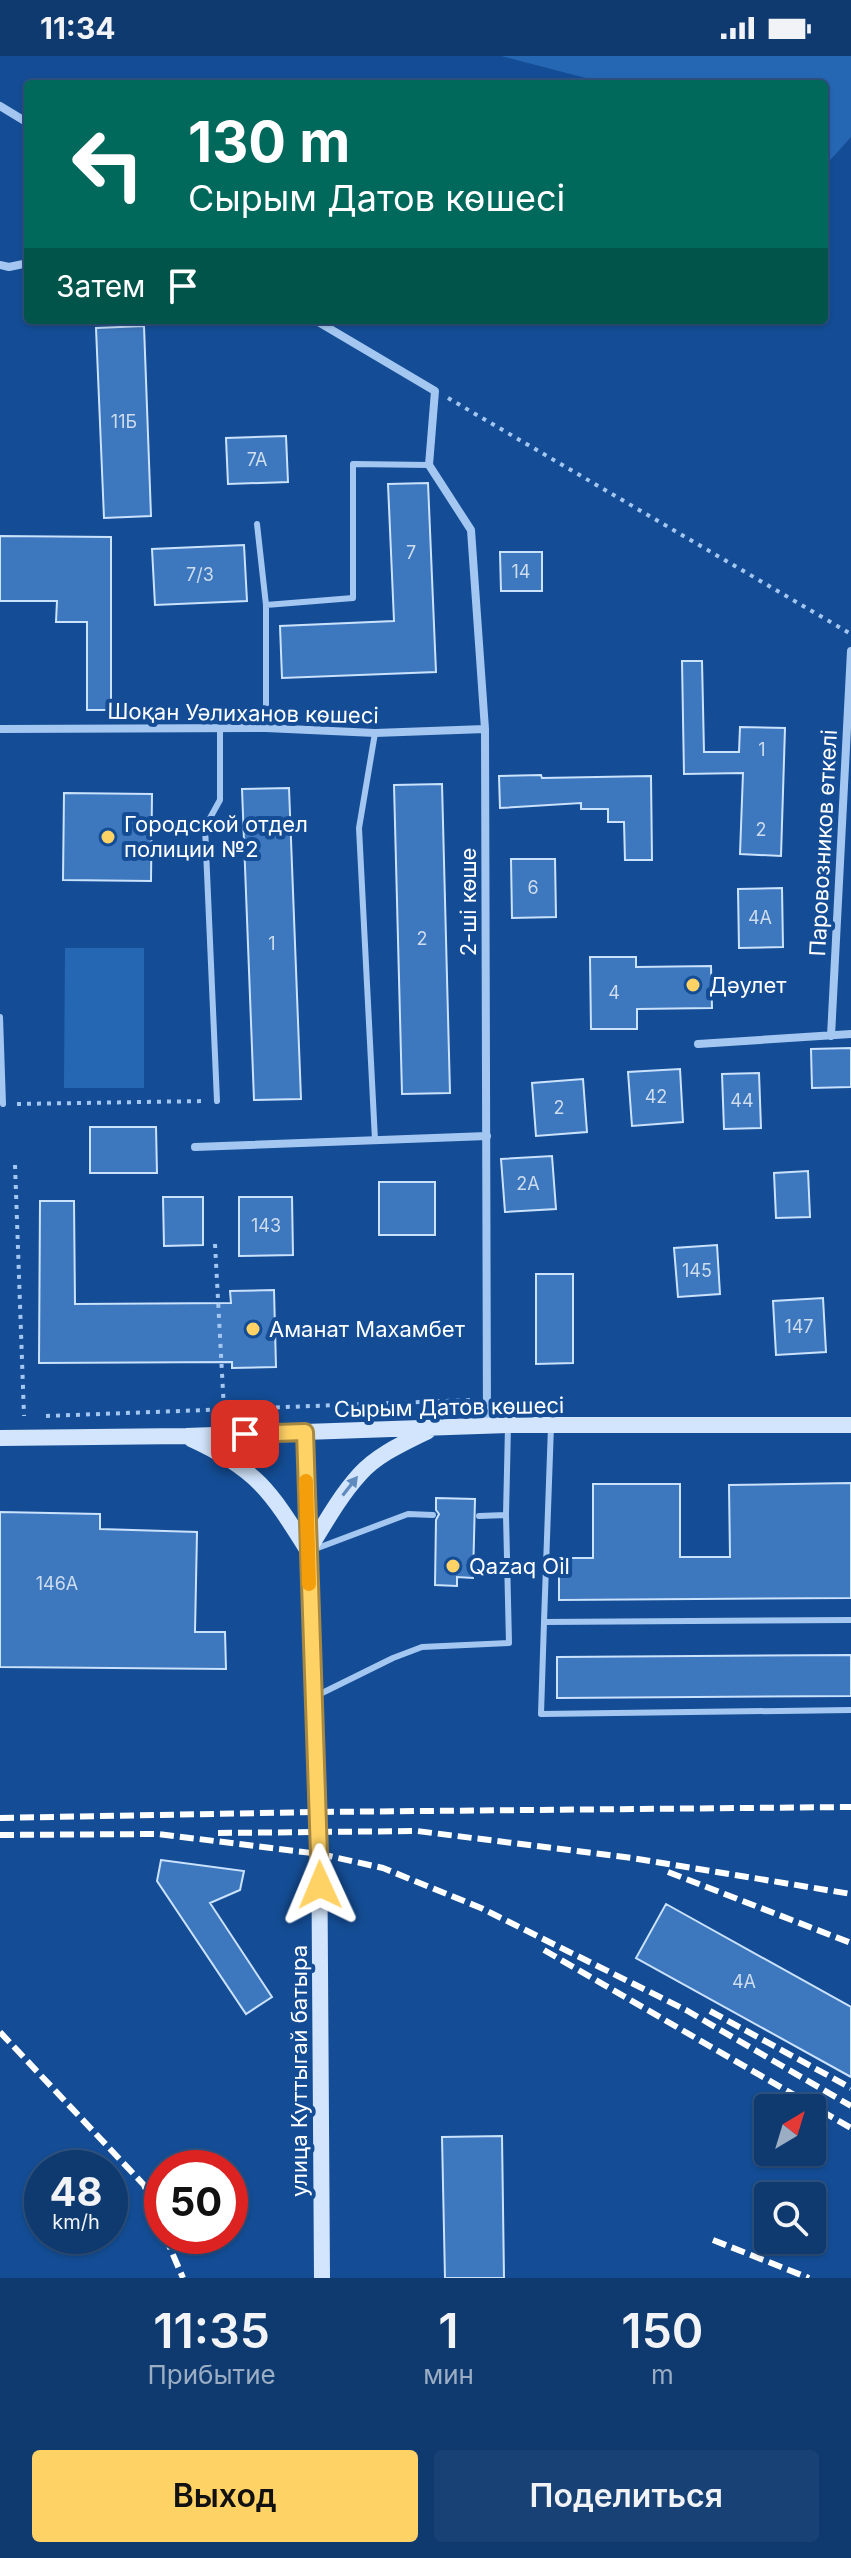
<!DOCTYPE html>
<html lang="ru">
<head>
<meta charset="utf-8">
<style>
  :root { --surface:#0f3a70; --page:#184175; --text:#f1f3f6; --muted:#9badc3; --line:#2f5483; --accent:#ffd265 }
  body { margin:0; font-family:Inter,sans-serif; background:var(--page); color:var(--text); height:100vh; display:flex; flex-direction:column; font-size:30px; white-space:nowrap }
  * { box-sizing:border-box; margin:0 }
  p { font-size:26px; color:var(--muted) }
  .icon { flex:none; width:44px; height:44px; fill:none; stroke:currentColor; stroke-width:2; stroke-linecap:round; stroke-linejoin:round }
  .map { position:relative; height:2222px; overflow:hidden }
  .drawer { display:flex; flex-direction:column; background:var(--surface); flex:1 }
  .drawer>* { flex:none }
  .banner { position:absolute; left:24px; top:24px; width:804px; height:244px; border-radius:8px; box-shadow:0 2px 6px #0004,0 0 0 2px var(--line); background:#00695c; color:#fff; overflow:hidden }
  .needle { width:52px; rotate:38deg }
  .buttons { position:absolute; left:754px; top:2038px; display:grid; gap:16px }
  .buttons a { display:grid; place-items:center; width:72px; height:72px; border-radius:8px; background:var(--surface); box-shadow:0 2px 6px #0004,0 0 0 2px var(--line); font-size:40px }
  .speed { position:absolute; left:24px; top:2094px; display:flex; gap:16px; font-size:40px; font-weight:700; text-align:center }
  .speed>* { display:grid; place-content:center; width:104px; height:104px; border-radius:50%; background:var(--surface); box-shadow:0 2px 6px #0004,0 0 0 2px var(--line); line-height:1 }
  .speed small { font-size:20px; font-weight:400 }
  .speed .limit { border:12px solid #d22; background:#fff; color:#111 }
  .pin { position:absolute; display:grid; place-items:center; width:68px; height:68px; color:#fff; margin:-34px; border-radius:16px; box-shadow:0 4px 12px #0006 }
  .me { position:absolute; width:88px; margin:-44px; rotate:359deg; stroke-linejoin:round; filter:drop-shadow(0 0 6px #0008) }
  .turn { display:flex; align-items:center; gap:28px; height:168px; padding:0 32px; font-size:36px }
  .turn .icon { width:104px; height:104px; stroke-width:2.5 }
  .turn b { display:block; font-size:56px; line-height:68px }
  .then { display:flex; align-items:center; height:76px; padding:0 32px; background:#0003; gap:16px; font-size:30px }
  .eta { display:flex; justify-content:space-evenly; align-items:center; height:136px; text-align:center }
  .eta b { font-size:48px; font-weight:600; line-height:56px }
  .button { display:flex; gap:16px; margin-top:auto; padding:16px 32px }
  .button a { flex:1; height:92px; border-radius:8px; background:var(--accent); color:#111; font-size:32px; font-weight:600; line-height:92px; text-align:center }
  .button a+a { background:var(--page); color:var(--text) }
  .status { display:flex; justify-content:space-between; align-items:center; height:56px; padding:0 40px; background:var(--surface); direction:ltr }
  .status svg { height:22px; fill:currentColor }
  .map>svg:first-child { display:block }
  .green { fill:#2667b4 }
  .building { fill:#3d77bd; stroke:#cbe2fd; stroke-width:2 }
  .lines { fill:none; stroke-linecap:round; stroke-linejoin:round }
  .path { stroke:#a4c7f2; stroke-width:4; stroke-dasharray:4 6; stroke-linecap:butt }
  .service { stroke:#a4c7f2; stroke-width:6 }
  .minor { stroke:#a4c7f2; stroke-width:8 }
  .secondary { stroke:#d2e5fc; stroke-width:16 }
  .rail { stroke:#fff; stroke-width:6; stroke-dasharray:14 6; stroke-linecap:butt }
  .oneway { fill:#608abe }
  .route-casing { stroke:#a68842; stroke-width:20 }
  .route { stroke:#ffd265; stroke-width:14 }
  .slow { stroke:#f59e0b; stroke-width:14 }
  .poi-dot { fill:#ffd265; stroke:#144d95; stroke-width:3 }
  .labels { text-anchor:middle; stroke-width:8; stroke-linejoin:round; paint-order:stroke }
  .number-label { font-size:18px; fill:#ceddee }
  .street-label { font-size:22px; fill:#fff; stroke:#144d95 }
  .poi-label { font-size:22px; fill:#fff; stroke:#144d95; text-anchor:start }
</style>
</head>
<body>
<div class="status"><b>11:34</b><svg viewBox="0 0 49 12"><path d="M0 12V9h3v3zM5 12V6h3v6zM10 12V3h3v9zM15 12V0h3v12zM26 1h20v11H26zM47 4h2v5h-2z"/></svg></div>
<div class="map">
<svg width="851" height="2222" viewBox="0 0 851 2222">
  <rect width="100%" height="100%" fill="#144d95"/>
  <path class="green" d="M501 0H851V81L824 111V28H609Z
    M65 892H144V1032H64Z"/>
  <path class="building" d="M144 270 151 460 104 462 96 272Z
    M286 380 288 426 228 428 226 382Z
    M428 427 436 616 282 622 280 570 394 565 388 428Z
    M0 480 111 481V654H87V566H56L57 545H0Z
    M244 489 247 545 155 549 152 493Z
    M500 496H542V535H501Z
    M682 605H702L704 696H739L740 671 785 672 781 800 740 798 743 717 684 718Z
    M541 719 542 722 651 720 652 804H625L624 766H608V753H581V747L500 752 499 720Z
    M442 728 450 1037 402 1038 394 729Z
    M289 732 301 1043 254 1044 242 733Z
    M64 737 152 738 151 825 63 824Z
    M511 803H555L556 861 512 862Z
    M782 832 783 891 739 892 738 833Z
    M590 901H636V911L711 910 712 952 637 953V973H591Z
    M851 992V1031L812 1032 811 993Z
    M680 1013 683 1066 632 1070 628 1016Z
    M759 1017 761 1072 724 1073 722 1018Z
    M583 1023 587 1076 536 1080 532 1027Z
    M90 1071H156L157 1117H90Z
    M552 1100 556 1153 505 1156 501 1103Z
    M808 1115 810 1161 776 1162 774 1117Z
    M379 1126H435V1179H379Z
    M163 1141H203V1189L164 1190Z
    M239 1141H292L293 1199 239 1200Z
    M40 1145H74L75 1248 231 1247 230 1235 274 1234 276 1311 232 1312V1306L39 1307Z
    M717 1189 720 1238 678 1241 674 1192Z
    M536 1218H573V1307L536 1308Z
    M823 1242 826 1296 776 1299 773 1245Z
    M851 1427V1542L559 1544V1502H593V1428H680V1501H730L729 1429Z
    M436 1442 475 1443 473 1522 457 1521V1530L435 1529 436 1464 439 1458 436 1454Z
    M0 1456 100 1458V1473L197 1476 195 1576H225L226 1613 0 1611Z
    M851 1599V1640L557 1642V1601Z
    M161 1804 244 1815 240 1834 210 1847 272 1941 246 1958 157 1825Z
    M666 1848 851 1951V2021L636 1902Z
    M502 2080 504 2222H445L442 2081Z"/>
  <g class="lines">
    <path class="path" d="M448 342 851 578
      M17 1048 205 1045
      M15 1109 24 1360
      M215 1188 224 1354
      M46 1360 473 1344"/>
    <path class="service" d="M257 468 266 549
      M266 672V549L353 542V408L429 409
      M375 677 359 772 375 1084
      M0 961 3 1048
      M217 1045 205 771 220 744V674
      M551 1370 544 1566 851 1564
      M479 1460 506 1459
      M315 1493 408 1458 433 1459
      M544 1566 541 1658 851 1654
      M316 1640 393 1602 422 1591 509 1587 506 1459 508 1370"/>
    <path class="minor" d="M0 50 28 67
      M0 209 9 211 28 207
      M315 264 435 335 429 409 471 474 485 673 487 1370
      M0 673 266 672 375 677 485 673
      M831 980 851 595
      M698 988 851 978
      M195 1091 487 1080"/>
    <path class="secondary" d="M305 1376 319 1756 322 2222
      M0 1382 186 1380 508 1369H851
      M191 1383C257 1413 271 1436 308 1495 324 1469 339 1441 360 1418 378 1398 404 1387 428 1375"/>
    <path class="rail" d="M0 1762 319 1756 851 1751
      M218 1777 417 1775 632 1802 851 1838
      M0 1779 158 1778 320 1798 383 1812 481 1852 686 1954 851 2050
      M668 1816 851 1887
      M544 1894 851 2072
      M710 1955 851 2032
      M0 1976 144 2129 162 2172
      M165 2180 183 2222
      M713 2184 809 2222"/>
  </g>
  <defs><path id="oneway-solid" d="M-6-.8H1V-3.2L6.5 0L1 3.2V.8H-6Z" transform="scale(2)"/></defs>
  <use class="oneway" href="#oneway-solid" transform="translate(350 1430) rotate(-52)"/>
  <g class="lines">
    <g class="route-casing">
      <path id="route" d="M245 1378 305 1376 320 1829"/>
    </g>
    <use href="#route" class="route"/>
    <path class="slow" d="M306 1425 309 1528"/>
  </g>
  <g class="poi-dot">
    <circle cx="108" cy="781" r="8"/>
    <circle cx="693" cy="929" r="8"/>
    <circle cx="253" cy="1273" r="8"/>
    <circle cx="453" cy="1510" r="8"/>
  </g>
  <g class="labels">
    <g class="number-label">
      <text x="124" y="372">11Б</text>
      <text x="257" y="410">7А</text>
      <text x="411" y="503">7</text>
      <text x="521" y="522">14</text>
      <text x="200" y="525">7/3</text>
      <text x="762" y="700">1</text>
      <text x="761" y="780">2</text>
      <text x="533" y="838">6</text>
      <text x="760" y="868">4А</text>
      <text x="422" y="889">2</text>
      <text x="272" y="894">1</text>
      <text x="614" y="943">4</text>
      <text x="656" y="1047">42</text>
      <text x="742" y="1051">44</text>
      <text x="559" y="1058">2</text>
      <text x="528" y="1134">2А</text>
      <text x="266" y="1176">143</text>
      <text x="697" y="1221">145</text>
      <text x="799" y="1277">147</text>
      <text x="57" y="1534">146А</text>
      <text x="744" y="1932">4А</text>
    </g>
    <g class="street-label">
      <text transform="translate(243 657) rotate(1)" y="8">Шоқан Уәлиханов көшесі</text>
      <text transform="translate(823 787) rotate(-87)" y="8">Паровозников өткелі</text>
      <text transform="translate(468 846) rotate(-90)" y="8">2-ші көше</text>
      <text transform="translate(449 1351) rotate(-1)" y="8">Сырым Датов көшесі</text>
      <text transform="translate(299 2015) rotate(-90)" y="8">улица Куттыгай батыра</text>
    </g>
    <g class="poi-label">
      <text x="124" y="776">Городской отдел<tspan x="124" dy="25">полиции №2</tspan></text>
      <text x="709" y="937">Дәулет</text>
      <text x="269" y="1281">Аманат Махамбет</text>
      <text x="469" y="1518">Qazaq Oil</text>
    </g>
  </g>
</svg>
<div class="buttons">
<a><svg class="needle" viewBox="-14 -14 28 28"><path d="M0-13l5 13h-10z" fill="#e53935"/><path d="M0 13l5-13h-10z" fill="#9badc3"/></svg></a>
<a><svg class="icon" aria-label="search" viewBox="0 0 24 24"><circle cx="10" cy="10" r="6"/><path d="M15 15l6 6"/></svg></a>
</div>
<div class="speed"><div>48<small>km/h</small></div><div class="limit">50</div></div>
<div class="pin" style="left:245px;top:1378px;background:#d93025"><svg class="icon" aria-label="arrive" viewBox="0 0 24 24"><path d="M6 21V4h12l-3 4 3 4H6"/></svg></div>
<svg class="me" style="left:320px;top:1829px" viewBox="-20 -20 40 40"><path d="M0-17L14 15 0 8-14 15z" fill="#ffd265" stroke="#fff" stroke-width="4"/></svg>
<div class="banner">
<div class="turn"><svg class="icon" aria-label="left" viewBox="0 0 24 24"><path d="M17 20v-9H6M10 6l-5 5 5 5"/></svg><div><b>130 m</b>Сырым Датов көшесі</div></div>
<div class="then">Затем<svg class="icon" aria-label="arrive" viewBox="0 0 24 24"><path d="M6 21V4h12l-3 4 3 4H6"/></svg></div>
</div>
</div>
<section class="drawer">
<div class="eta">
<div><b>11:35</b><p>Прибытие</p></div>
<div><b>1</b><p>мин</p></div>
<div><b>150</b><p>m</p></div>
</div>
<div class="button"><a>Выход</a><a>Поделиться</a></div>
</section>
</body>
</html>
